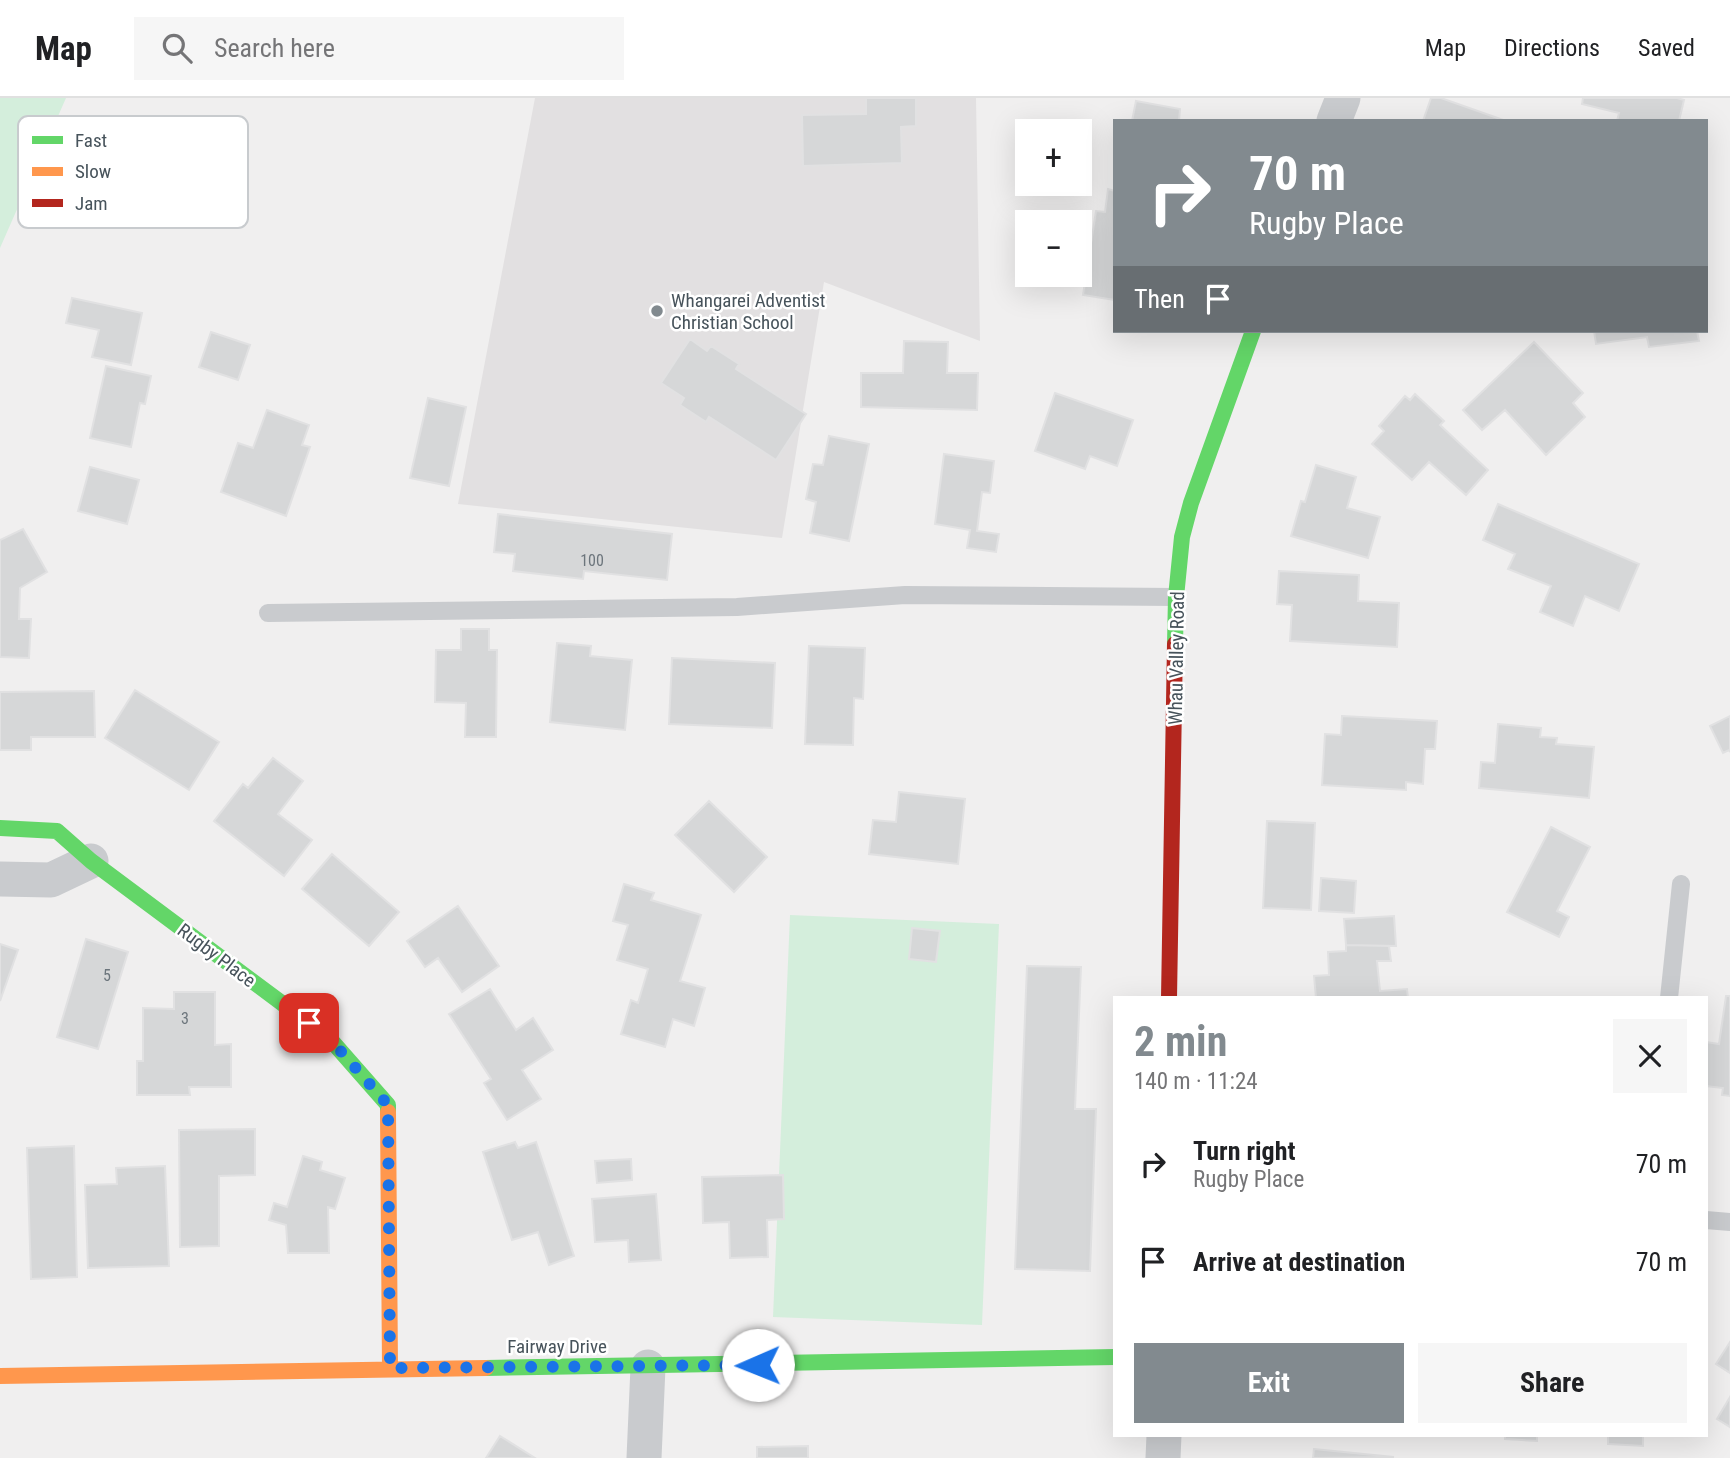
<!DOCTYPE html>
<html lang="en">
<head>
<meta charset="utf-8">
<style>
  :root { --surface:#fff; --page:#f6f6f6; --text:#202124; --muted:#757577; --line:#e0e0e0; --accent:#828a8f }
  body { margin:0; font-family:"Roboto Condensed",sans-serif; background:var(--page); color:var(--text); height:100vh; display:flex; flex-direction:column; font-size:26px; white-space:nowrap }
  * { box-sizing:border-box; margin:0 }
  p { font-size:23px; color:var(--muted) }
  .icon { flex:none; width:38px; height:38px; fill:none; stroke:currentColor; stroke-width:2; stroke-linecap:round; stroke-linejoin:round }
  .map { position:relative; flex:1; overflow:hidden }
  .sheet { position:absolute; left:1113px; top:898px; width:595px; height:441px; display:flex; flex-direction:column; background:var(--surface); border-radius:0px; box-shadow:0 7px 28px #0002 }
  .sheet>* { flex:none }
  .guide { position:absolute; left:1113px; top:21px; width:595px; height:214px; border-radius:0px; box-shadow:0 7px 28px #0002; background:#828a8f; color:#fff; overflow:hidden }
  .tools { position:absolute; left:1015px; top:21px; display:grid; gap:14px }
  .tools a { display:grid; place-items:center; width:77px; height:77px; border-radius:0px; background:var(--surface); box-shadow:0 7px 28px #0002; font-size:35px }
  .pin { position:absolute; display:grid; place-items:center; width:60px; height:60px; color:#fff; margin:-30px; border-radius:14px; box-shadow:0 4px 10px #0006 }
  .me { position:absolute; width:77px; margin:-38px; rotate:269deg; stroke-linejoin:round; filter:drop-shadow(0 0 5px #0008) }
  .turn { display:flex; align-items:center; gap:24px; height:147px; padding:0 21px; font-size:32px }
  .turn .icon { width:91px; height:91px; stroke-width:2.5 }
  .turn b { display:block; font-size:49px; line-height:60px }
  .then { display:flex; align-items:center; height:66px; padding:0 21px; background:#0003; gap:14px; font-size:26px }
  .round { display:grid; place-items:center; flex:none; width:74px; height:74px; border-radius:0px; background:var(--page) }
  .summary { display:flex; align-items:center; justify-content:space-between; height:119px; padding:0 21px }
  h1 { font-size:42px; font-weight:700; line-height:52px; color:var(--accent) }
  .cta { display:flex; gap:14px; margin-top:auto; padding:14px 21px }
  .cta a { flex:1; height:80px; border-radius:0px; background:var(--accent); color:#fff; font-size:28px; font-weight:700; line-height:80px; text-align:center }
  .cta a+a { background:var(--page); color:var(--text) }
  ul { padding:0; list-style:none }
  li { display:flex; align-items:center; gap:21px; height:98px; padding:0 21px }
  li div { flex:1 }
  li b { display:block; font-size:26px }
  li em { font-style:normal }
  header { display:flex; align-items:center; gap:42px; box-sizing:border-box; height:98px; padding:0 35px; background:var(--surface); border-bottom:2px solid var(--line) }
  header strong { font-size:33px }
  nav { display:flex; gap:38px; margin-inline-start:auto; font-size:24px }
  .search { width:490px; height:63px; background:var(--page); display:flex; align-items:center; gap:18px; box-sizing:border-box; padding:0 24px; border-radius:0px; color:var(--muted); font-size:26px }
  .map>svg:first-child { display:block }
  .education { fill:#e2e0e1 }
  .green { fill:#d4eedc }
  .building { fill:#d6d7d8; stroke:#e1e1e2; stroke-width:2 }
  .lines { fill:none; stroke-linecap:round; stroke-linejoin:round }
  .lane { stroke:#c9cbce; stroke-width:18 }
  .street { stroke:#c9cbce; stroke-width:35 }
  .fast { stroke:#63d668; stroke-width:16 }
  .slow { stroke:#ff974d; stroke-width:16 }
  .jam { stroke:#b3261e; stroke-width:16 }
  .route { stroke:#1a73e8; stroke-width:12; stroke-dasharray:0 21.6 }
  .poi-dot { fill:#828a8f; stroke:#fff; stroke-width:2.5 }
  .labels { text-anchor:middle; stroke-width:5; stroke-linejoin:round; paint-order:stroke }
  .number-label { font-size:16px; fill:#6c757c }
  .poi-label { font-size:19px; fill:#47535b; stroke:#fff; text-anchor:start }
  .street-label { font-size:19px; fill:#47535b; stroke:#fff }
  .key { fill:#fff; stroke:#c8cbce; stroke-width:2 }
  .key-label { font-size:19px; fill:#47535b }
</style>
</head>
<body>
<header>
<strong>Map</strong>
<div class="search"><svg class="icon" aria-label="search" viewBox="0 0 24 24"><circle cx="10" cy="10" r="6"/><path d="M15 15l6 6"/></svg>Search here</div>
<nav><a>Map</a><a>Directions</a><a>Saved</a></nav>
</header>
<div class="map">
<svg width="1730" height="1360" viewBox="0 0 1730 1360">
  <rect width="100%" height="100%" fill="#f0efef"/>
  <path class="education" d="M535 0H976L980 243 824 184 782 440 458 406Z"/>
  <path class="green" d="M0 0H66L0 150Z
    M790 817 999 826 982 1227 773 1219Z"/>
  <path class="building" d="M866 0H916V28L901 29 902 65 803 68 802 17 866 16Z
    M1431 0H1441L1506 23H1423Z
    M1583 0H1677L1684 2 1679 23H1617L1619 15 1582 6Z
    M1136 3 1180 11 1179 23H1132Z
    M1108 91 1115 93V202L1083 197 1096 113 1105 114Z
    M72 200 142 215 131 267 92 259 99 232 66 225Z
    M1594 233H1697L1699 243 1649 249 1647 239 1596 246Z
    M211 234 250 247 238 282 199 269Z
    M690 241 707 253 711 248 739 266 736 271 806 316 776 362 709 319 706 324 680 307 684 300 661 285Z
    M904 243 948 244 947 275H978L977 312 861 309V275H903Z
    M1534 244 1583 295 1573 305 1585 319 1546 357 1505 312 1482 332 1463 312Z
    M106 268 151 278 145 306 140 305 131 349 90 340Z
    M1055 295 1133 322 1117 368 1090 358 1085 371 1035 353Z
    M1415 296 1444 323 1440 327 1488 372 1466 397 1429 364 1412 382 1372 346 1384 333 1379 328 1405 298 1410 302Z
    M428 300 466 309 449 388 410 380Z
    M267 312 309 327 302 347 310 349 286 418 221 394 238 345 253 350Z
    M829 338 869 346 849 443 810 435 816 404 806 401 813 366 823 367Z
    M944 356 994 363 990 395 982 394 977 433 999 436 996 454 967 450 970 432 935 426Z
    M1316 367 1356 379 1347 410 1380 419 1368 460 1291 438 1301 403 1305 404Z
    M90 369 139 382 127 426 78 413Z
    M1498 406 1639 466 1619 513 1585 498 1573 528 1540 514 1551 488 1508 471 1515 456 1483 442Z
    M498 416 672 436 667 482 584 473 583 481 513 473 515 456 494 454Z
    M23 431 47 474 20 490 19 521H31L29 560 0 559V442Z
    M1279 473 1359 477 1358 503 1399 505 1397 549 1290 543 1292 507 1277 506Z
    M461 531H489V552H497L496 639H465L466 605 435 604 436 552H461Z
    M557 545 591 548 590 558 632 562 625 632 550 624Z
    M809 548 865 550 863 601 854 600 853 647 805 646Z
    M672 560 775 565 772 630 669 626Z
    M135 592 219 644 189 692 105 640Z
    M94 593 95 639H31V652H0V594Z
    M1342 618 1437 623 1435 651H1425L1423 686 1406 684V692L1322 687 1325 636 1341 637Z
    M1730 618V654L1729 652 1723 655 1710 628Z
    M1498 626 1541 630 1540 639 1557 640 1556 646 1594 649 1589 700 1479 690 1481 664 1495 665Z
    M273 660 303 683 278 716 312 742 284 778 214 723 243 686 248 690Z
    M899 694 965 701 958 766 869 756 873 722 896 724Z
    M709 703 767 759 734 794 675 737Z
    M1267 723 1315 725 1311 812 1263 810Z
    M1551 729 1590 749 1557 813 1569 819 1559 839 1507 814Z
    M332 756 399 814 369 848 302 791Z
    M1321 780 1356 783 1354 815 1319 813Z
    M624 786 654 795 651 802 701 817 680 883 705 890 694 928 673 921 665 949 621 936 631 902 638 905 648 871 617 862 628 827 613 823Z
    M458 808 499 868 462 894 438 860 425 869 407 843Z
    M1394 818 1396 848 1346 847 1344 821Z
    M912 830 940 833 936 864 909 861Z
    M86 841 128 854 98 951 57 939Z
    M0 846 18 852 0 903Z
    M1346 847 1389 848 1391 863H1377L1380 893 1407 891 1408 900H1316L1314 878 1329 877 1328 854 1346 853Z
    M1027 868 1081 869 1075 1011H1096L1090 1173 1015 1171Z
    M490 891 516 932 533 920 553 952 522 972 541 1001 507 1022 484 985 491 981 449 916Z
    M174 894H215V947L231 946V989H189L190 997H137V963H143V910L174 911Z
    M1726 898H1730V998L1722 997 1723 990 1706 988V944L1719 946Z
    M255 1031V1077L219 1078V1148L180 1149 179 1032Z
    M515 1044 518 1050 536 1044 574 1158 549 1167 538 1134 512 1142 483 1054Z
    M74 1048 77 1179 31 1181 27 1050Z
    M303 1058 322 1064 320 1072 345 1080 335 1111 328 1109 329 1155H288L286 1127 269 1122 274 1105 287 1109Z
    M631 1061 632 1082 597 1085 595 1063Z
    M165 1068 169 1168 88 1170 85 1087 117 1086 116 1070Z
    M783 1077 784 1121 767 1122 768 1159 730 1160 729 1124 703 1125 702 1079Z
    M656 1096 661 1162 629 1164 628 1142 595 1144 592 1101Z
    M1730 1244V1275L1716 1266Z
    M1730 1299V1329L1717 1321Z
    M1505 1337H1537V1343L1505 1341Z
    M1608 1337H1643V1348L1608 1346Z
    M500 1338 535 1360H486Z
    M808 1348V1360H757V1349Z
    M1314 1351 1394 1359 1313 1360Z"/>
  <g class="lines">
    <path class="lane" d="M268 515 737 509 905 497 1176 499
      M1669 900 1681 786
      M1706 1122 1730 1124"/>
    <path class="street" d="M1334 23 1343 0
      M0 781 51 782 91 763
      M644 1360 648 1269
      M1163 1360 1164 1337"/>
    <path class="fast" d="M1175 546 1176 499 1182 439 1191 405 1253 233
      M0 730 57 733 91 763 330 941 388 1007V1014
      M486 1270 1115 1259"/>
    <path class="slow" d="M388 1014 390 1270
      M0 1278 486 1270"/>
    <path class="jam" d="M1169 900 1175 546"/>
  </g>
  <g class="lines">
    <path class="route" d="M309 925 330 941 388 1007 390 1270 758 1267"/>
  </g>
  <circle class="poi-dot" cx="657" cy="213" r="7"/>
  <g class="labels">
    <g class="number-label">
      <text x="592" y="468">100</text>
      <text x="107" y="883">5</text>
      <text x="185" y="926">3</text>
    </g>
    <g class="poi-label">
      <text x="671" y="209">Whangarei Adventist<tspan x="671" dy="22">Christian School</tspan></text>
    </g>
    <g class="street-label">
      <text transform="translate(1176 560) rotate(-89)" y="7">Whau Valley Road</text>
      <text transform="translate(217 857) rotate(37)" y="7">Rugby Place</text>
      <text x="557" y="1255">Fairway Drive</text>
    </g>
  </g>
  <rect x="18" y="18" width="230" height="112" rx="10" class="key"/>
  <rect x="32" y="38" width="31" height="8" fill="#63d668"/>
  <rect x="32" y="69" width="31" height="9" fill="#ff974d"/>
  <rect x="32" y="101" width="31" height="8" fill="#b3261e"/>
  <g class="key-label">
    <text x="75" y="49">Fast</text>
    <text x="75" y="80">Slow</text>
    <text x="75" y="112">Jam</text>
  </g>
</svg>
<div class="tools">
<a>+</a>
<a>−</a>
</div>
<div class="pin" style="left:309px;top:925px;background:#d93025"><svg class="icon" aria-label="arrive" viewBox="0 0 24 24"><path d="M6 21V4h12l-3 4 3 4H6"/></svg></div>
<svg class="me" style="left:758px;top:1267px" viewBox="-20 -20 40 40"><circle r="19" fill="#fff"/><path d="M0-13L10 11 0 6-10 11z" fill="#1a73e8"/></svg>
<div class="guide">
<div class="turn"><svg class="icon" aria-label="right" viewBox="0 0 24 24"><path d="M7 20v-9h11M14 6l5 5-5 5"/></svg><div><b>70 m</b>Rugby Place</div></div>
<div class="then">Then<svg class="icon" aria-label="arrive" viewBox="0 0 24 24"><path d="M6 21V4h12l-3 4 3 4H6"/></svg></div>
</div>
<section class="sheet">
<div class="summary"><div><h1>2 min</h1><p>140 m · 11:24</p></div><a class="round"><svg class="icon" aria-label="close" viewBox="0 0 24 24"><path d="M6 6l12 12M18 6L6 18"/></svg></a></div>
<ul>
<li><svg class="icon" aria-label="right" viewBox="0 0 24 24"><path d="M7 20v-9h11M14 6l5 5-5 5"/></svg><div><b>Turn right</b><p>Rugby Place</p></div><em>70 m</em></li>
<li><svg class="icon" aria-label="arrive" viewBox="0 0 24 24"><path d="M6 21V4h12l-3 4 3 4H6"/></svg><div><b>Arrive at destination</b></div><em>70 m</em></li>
</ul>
<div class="cta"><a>Exit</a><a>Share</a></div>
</section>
</div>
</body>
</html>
